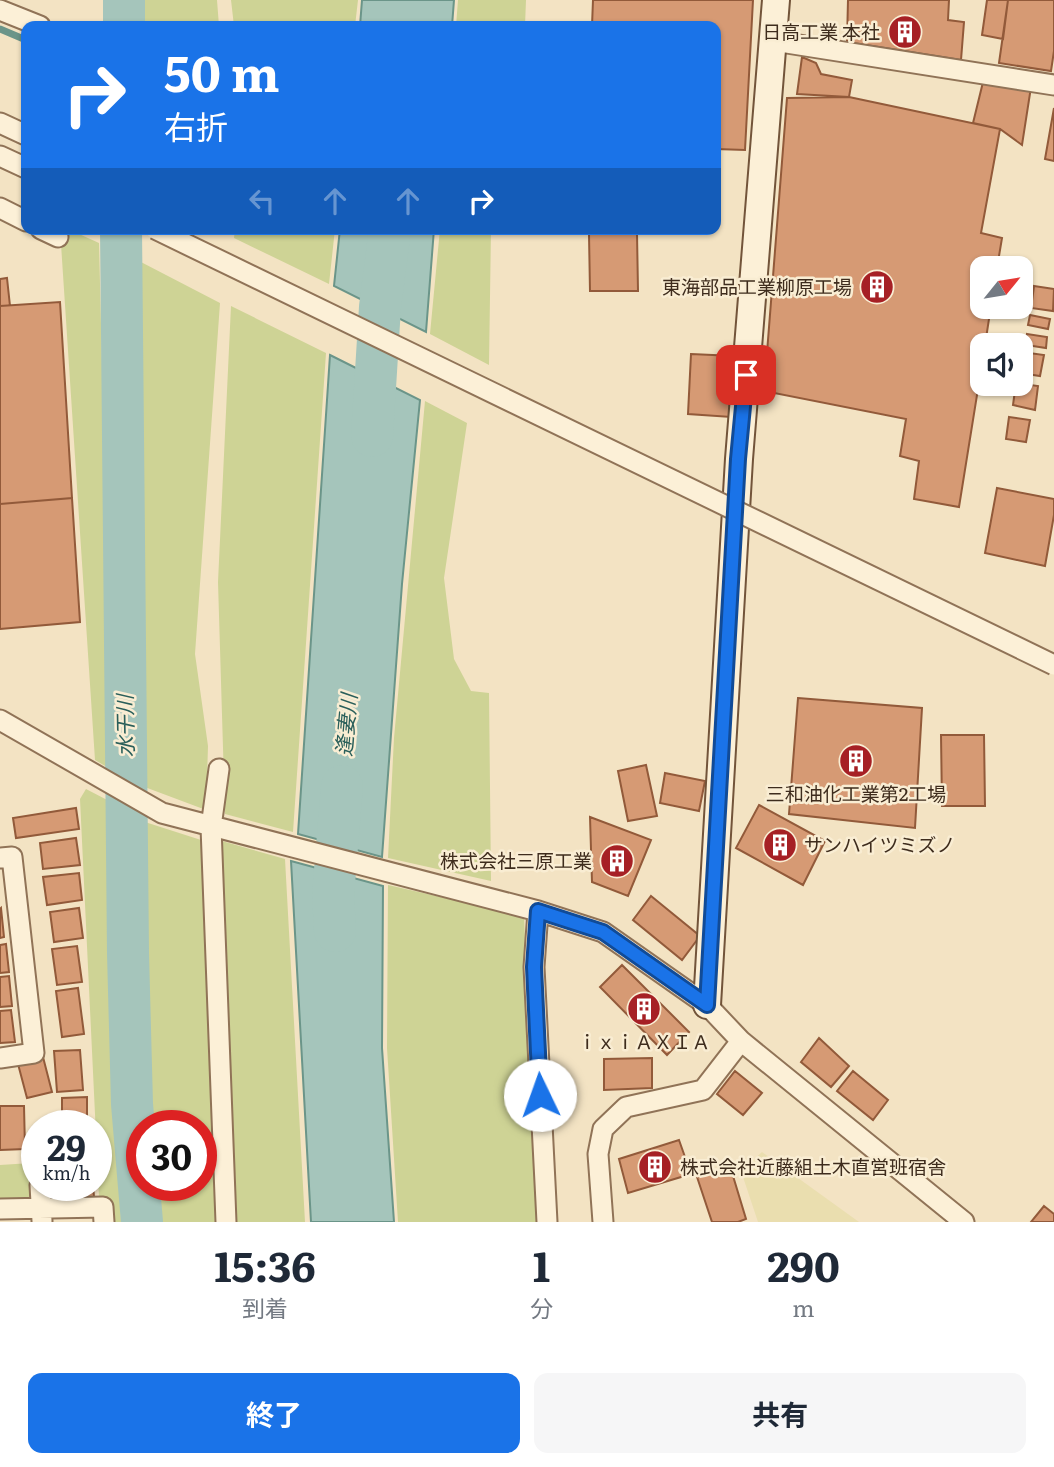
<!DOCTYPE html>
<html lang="ja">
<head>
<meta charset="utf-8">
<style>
  :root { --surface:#fff; --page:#f6f6f7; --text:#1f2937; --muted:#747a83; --accent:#1a73e8 }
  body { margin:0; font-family:Literata,"Noto Sans JP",serif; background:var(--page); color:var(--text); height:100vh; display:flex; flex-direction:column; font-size:26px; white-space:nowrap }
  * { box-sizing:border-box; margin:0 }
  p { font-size:23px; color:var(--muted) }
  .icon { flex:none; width:38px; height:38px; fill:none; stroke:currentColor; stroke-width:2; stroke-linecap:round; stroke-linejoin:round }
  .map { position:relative; height:1222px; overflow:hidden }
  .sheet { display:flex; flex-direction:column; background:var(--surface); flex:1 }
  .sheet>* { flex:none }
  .top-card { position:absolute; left:21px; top:21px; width:700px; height:214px; border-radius:14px; box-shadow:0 2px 5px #0004; background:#1a73e8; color:#fff; overflow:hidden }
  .needle { width:46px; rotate:60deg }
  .controls { position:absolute; left:970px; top:256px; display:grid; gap:14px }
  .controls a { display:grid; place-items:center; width:63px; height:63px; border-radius:14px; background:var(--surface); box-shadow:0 2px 5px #0004; font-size:35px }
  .speed { position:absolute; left:21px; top:1110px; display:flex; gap:14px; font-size:35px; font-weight:700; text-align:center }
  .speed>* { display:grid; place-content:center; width:91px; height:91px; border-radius:50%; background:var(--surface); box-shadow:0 2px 5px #0004; line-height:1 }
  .speed small { font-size:18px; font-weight:400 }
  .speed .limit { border:10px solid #d22; background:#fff; color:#111 }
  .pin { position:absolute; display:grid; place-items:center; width:60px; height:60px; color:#fff; margin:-30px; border-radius:14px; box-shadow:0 4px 10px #0006 }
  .me { position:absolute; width:77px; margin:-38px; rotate:357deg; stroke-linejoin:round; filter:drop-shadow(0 0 5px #0008) }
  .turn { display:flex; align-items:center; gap:24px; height:147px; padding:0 28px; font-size:32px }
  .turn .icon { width:91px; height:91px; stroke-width:2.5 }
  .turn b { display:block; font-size:49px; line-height:60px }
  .lanes { display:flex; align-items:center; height:66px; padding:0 28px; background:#0003; justify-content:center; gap:35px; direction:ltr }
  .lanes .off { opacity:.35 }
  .eta { display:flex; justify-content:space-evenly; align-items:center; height:119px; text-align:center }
  .eta b { font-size:42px; font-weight:700; line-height:49px }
  .action { display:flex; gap:14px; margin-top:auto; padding:14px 28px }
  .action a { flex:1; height:80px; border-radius:14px; background:var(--accent); color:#fff; font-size:28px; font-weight:700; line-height:80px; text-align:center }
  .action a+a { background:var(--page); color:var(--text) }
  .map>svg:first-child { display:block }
  .farmland { fill:#eadeaf }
  .green { fill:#ced395 }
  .water { fill:#a5c5bb; stroke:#6b9589; stroke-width:2 }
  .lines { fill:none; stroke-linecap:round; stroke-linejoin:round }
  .stream { stroke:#6b9589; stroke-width:7 }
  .river { stroke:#a5c5bb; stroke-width:42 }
  .building { fill:#d69a74; stroke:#925a3a; stroke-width:2 }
  .street-casing { stroke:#907357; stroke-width:23 }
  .secondary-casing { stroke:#72543a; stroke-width:30 }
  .street { stroke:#fcf0d7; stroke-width:19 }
  .secondary { stroke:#fcf0d7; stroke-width:26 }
  .street-bridge-casing { stroke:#907357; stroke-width:23; stroke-linecap:butt }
  .street-bridge { stroke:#fcf0d7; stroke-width:19 }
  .route-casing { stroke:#114b97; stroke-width:18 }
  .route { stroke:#1a73e8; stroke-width:12 }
  .labels { text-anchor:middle; stroke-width:5; stroke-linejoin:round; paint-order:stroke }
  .poi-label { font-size:19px; fill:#3e2c1d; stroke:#f9edd3; text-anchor:end }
  .water-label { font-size:21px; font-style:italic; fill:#2a5f5a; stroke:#f9edd3 }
</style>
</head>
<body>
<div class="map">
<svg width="1054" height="1222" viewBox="0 0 1054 1222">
  <rect width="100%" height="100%" fill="#f3e3c3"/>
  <path class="farmland" d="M762 1152 859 1222H758L741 1171Z"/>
  <path class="green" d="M144 0H217L219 26H143Z
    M231 0H358L355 26H234Z
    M458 0H526L525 26H456Z
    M60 229H68L99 243 112 770 95 760Z
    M235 229H335L329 284 234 238Z
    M440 229H491L489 365 430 334Z
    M139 261 220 303 195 654 208 746 206 810 142 786Z
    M231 306 326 353 293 832 225 814 218 582Z
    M425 401 467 423 444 578 454 659 471 691 489 693 491 881 388 858 394 738Z
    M86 789 111 802 121 1222H110L108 1198H99L80 799Z
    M145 822 201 840 215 1222H159L156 1185H201V1125H153L148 1042Z
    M222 841 285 859 305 1222H237Z
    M388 885 524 916 538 1222H398L387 1048Z
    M31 1163 33 1198 0 1199V1165Z"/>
  <path class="water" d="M362 0H454L452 26H360Z
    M340 229H434L426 332 334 286Z
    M330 355 420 400 402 584 382 857 298 834Z
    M291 861 383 886 382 1048 394 1222H311Z"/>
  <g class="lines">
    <path class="stream" d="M0 29 26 40"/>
    <path class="river" d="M124 26V0
      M121 229 128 953 132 1104 142 1222
      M372 436 380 307 390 229
      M335 931 333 895 342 786"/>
  </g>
  <path class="building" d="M593 0H753L745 150 716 149V26H592Z
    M848 0H949L948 20 964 22 961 60 847 42Z
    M987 0H1008L1003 39 982 35Z
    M1008 0H1054V51L1051 71 999 63Z
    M802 57 816 63 821 74 852 80 849 97 797 94Z
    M984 78 1031 87 1022 145 1000 129 973 123Z
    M849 97 1000 129 981 233 1002 238 997 268H982V306H991L985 345H982V364L959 507 914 499 919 461 900 456 906 419 764 391 787 98Z
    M1054 108V161L1045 159Z
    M637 233 638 291H590L589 234Z
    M7 278 10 306H0V279Z
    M1034 286 1054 289 1053 311 1031 308Z
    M60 302 72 498 0 504V306Z
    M1030 315 1050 319 1048 329 1028 325Z
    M1027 334 1047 337 1046 348 1026 345Z
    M1022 352 1044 355 1040 376 1020 373Z
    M691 354 734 356 731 417 688 414Z
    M1016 383 1038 386 1035 410 1013 405Z
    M1009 417 1030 420 1026 442 1006 439Z
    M997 488 1054 499V515L1045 566 985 553Z
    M72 498 80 622 0 629V504Z
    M798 698 922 708 915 828 789 814Z
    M941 735H984L985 806H942Z
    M646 765 657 816 628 821 618 771Z
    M665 773 705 781 699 811 660 803Z
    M759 805 825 841 803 885 736 848Z
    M76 808 79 829 16 838 13 818Z
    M590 817 651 840 628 896 592 882Z
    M76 838 80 865 43 869 40 843Z
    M79 873 82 900 47 905 43 877Z
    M651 896 700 936 682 960 633 920Z
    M1 908 4 937 0 938V909Z
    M79 908 83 938 54 942 50 912Z
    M6 944 9 972 0 973V945Z
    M77 946 82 982 57 985 52 949Z
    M622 965 689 1032 667 1055 600 987Z
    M9 976 12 1006 0 1007V977Z
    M78 988 84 1034 62 1037 56 991Z
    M11 1010 15 1042 0 1043V1011Z
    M819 1038 849 1066 831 1087 801 1062Z
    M80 1050 83 1090 57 1092 54 1051Z
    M43 1057 52 1092 27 1098 18 1064Z
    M652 1058V1088L604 1090V1059Z
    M735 1071 762 1093 743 1115 717 1094Z
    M853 1071 888 1100 873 1120 837 1091Z
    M87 1097V1125H62V1098Z
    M0 1106H24L25 1149 0 1150Z
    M679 1140 691 1174 628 1193 619 1159Z
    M730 1166 746 1219 738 1222H712L697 1177Z
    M68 1185H93L94 1197 69 1199Z
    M1044 1206 1054 1214V1222H1031Z"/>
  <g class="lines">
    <g class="street-casing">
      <path id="street" d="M0 10 40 26
        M774 41 1054 85
        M0 123 26 135
        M0 156 26 168
        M0 208 26 221
        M41 229 58 237
        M0 720 162 813 538 911 603 932 707 1005 741 1041 964 1222
        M219 769 211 827 226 1222
        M0 858 12 857 34 1053 0 1058
        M538 911 534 967 547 1222
        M40 1185 42 1221
        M0 1209 103 1207 104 1222
        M603 1222 598 1154 603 1129 626 1107 703 1090 741 1041"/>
    </g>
    <g class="secondary-casing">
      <path id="secondary" d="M707 1005 739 459 776 0"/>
    </g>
    <use href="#street" class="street"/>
    <use href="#secondary" class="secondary"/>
    <g class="street-bridge-casing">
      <path id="street-bridge" d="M155 229 1054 665"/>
    </g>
    <use href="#street-bridge" class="street-bridge"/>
  </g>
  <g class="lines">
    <g class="route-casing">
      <path id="route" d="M540 1095 534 967 538 911 603 932 707 1005 738 459 746 375"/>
    </g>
    <use href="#route" class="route"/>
  </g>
  <defs>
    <g id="building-disc" transform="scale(1.75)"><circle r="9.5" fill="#a62025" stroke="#f9edd3"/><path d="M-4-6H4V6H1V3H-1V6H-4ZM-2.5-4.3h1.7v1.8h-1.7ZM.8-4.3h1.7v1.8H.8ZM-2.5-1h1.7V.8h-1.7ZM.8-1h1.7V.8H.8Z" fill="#fff"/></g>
  </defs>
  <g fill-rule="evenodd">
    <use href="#building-disc" x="905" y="32"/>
    <use href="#building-disc" x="877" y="287"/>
    <use href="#building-disc" x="856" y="761"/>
    <use href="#building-disc" x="780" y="845"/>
    <use href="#building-disc" x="617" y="861"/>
    <use href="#building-disc" x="644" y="1009"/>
    <use href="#building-disc" x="655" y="1167"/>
  </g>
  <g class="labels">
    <g class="poi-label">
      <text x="880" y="39">日高工業 本社</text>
      <text x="852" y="294">東海部品工業柳原工場</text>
      <text x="856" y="801" text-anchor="middle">三和油化工業第2工場</text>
      <text x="804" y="852" text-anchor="start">サンハイツミズノ</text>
      <text x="592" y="868">株式会社三原工業</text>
      <text x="644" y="1049" text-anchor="middle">ｉｘｉＡＸＩＡ</text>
      <text x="680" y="1174" text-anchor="start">株式会社近藤組土木直営班宿舎</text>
    </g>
    <g class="water-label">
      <text transform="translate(347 725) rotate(-85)" y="7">逢妻川</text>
      <text transform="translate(126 726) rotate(-91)" y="7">水干川</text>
    </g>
  </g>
</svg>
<div class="controls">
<a><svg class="needle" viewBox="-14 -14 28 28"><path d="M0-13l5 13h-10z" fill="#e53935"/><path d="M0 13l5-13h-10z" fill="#747a83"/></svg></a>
<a><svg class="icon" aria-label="sound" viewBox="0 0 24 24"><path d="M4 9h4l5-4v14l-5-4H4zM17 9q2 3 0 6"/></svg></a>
</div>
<div class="speed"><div>29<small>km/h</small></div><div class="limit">30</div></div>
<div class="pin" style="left:746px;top:375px;background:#d93025"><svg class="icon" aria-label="arrive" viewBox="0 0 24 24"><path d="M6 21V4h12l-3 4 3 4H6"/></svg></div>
<svg class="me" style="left:540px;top:1095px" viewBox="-20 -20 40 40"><circle r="19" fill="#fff"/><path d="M0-13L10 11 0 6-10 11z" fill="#1a73e8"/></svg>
<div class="top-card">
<div class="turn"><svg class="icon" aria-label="right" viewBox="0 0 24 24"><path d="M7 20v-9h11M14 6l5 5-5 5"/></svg><div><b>50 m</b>右折</div></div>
<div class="lanes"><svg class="icon off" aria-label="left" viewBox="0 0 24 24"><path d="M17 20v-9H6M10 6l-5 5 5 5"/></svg><svg class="icon off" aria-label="ahead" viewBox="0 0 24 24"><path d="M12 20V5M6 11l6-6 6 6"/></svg><svg class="icon off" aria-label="ahead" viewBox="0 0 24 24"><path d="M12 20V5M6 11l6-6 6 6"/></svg><svg class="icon" aria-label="right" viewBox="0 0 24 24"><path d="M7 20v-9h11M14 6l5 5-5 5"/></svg></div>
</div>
</div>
<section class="sheet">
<div class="eta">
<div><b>15:36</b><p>到着</p></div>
<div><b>1</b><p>分</p></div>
<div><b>290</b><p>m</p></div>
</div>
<div class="action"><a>終了</a><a>共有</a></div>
</section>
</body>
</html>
